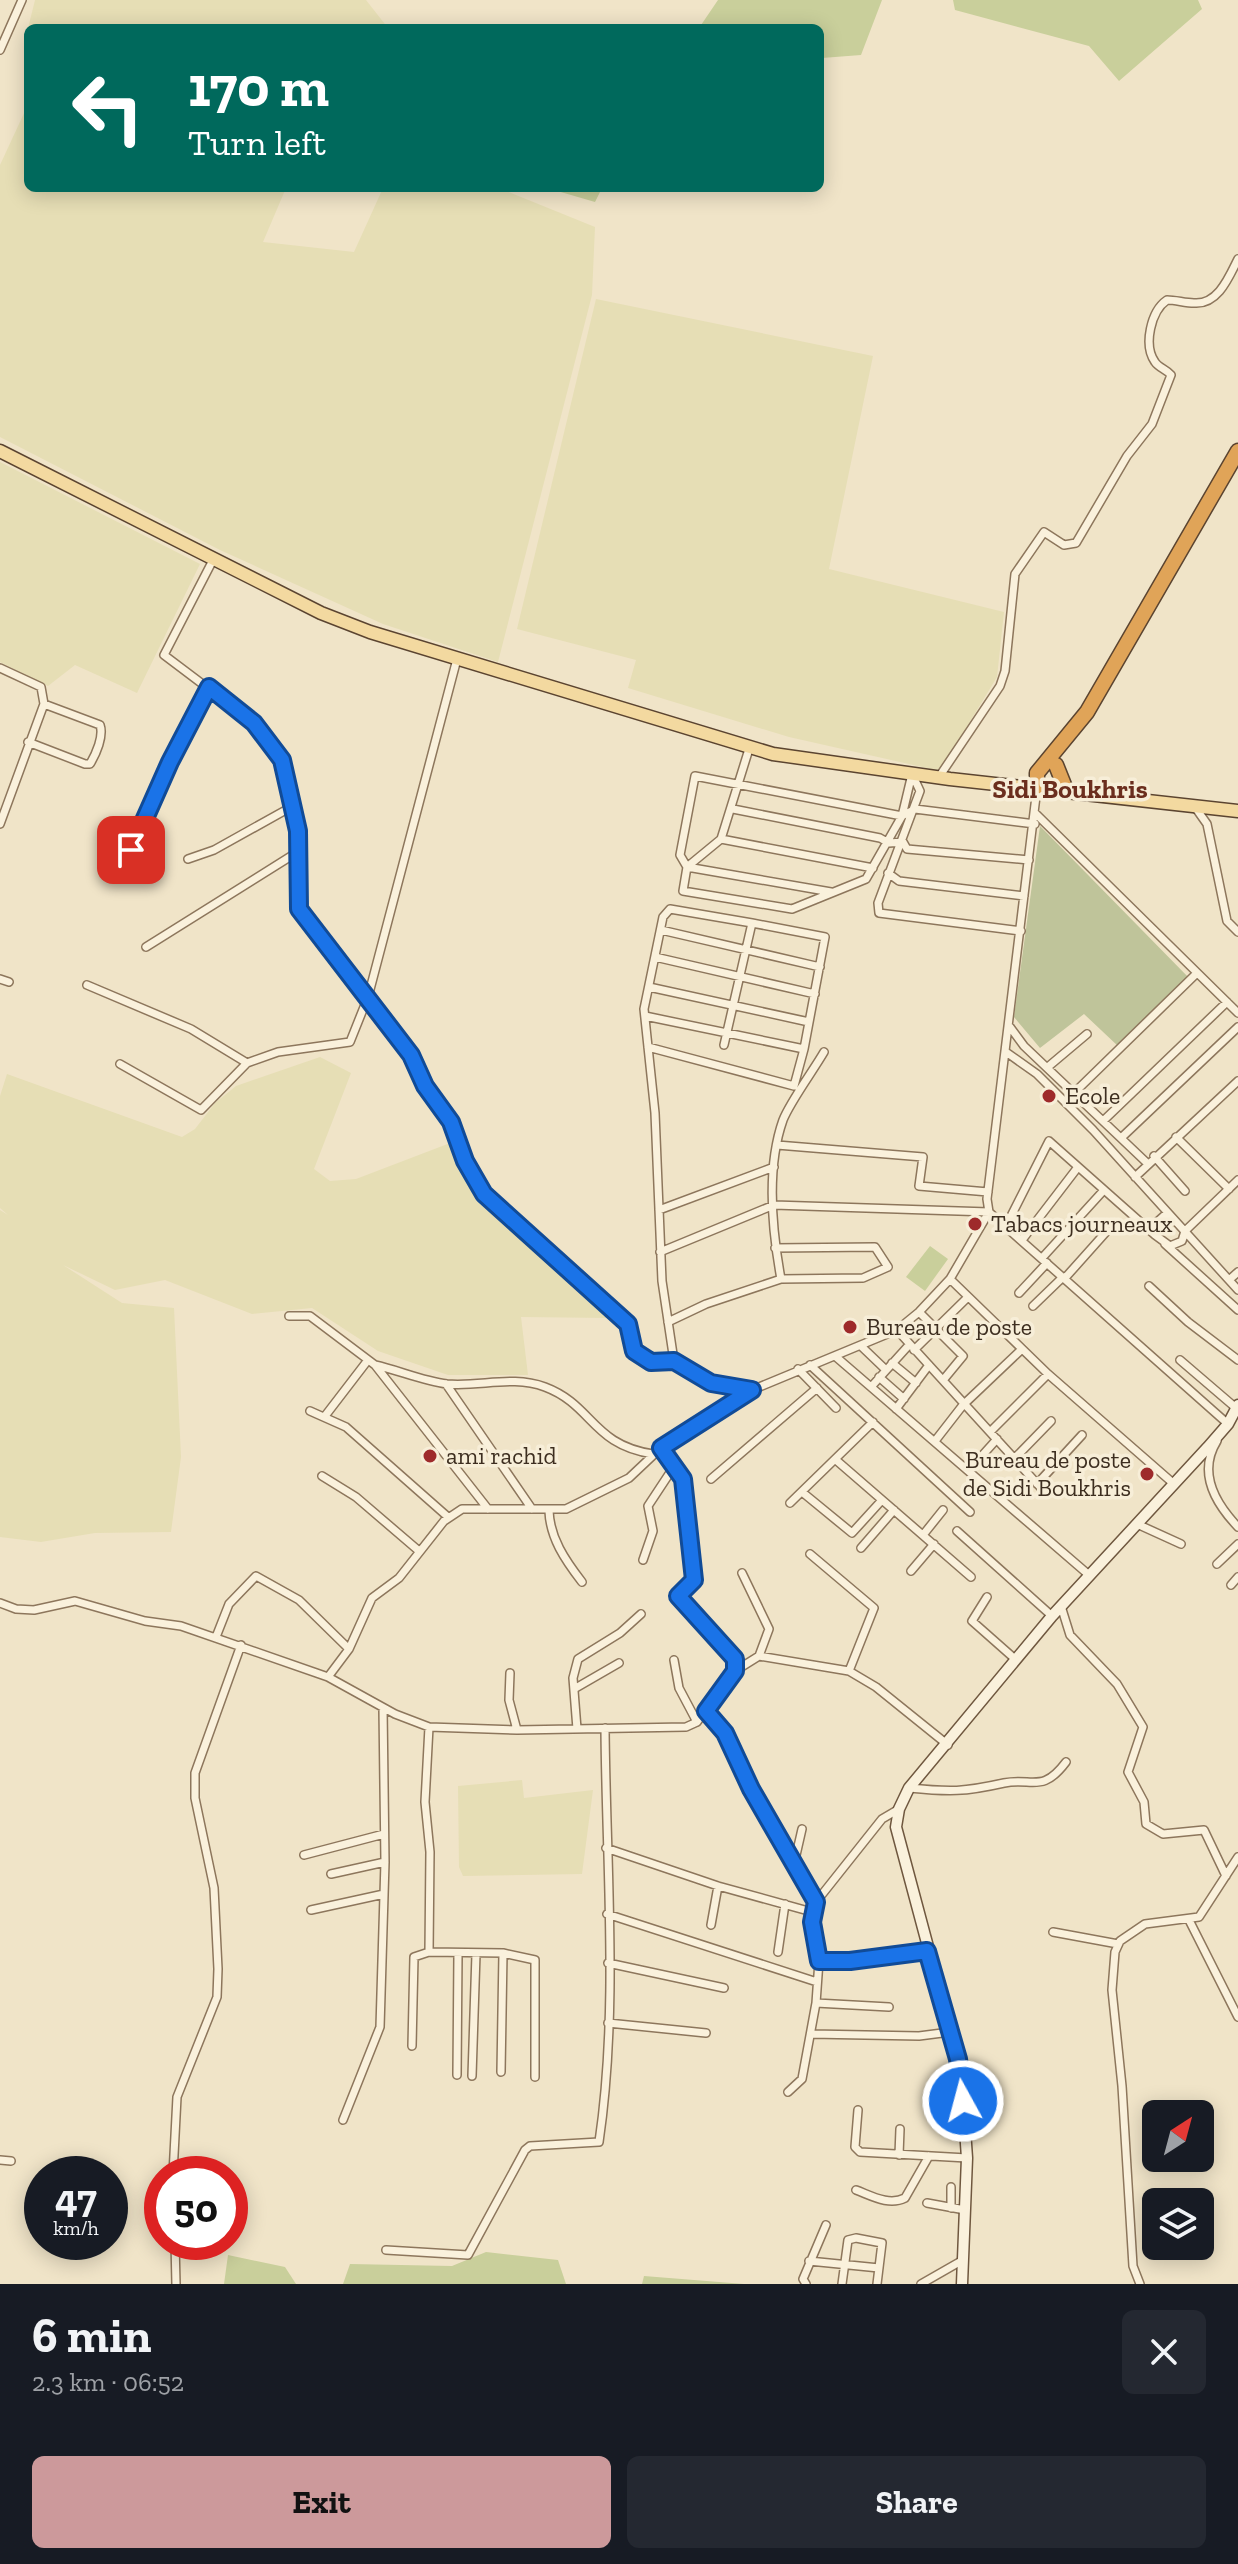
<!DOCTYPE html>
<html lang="en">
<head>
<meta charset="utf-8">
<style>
  :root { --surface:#171b24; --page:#242831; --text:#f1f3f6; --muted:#9ea1a6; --accent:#cc999b }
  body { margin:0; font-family:"Zilla Slab",serif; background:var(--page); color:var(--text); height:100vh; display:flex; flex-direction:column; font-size:30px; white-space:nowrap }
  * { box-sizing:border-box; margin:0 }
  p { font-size:26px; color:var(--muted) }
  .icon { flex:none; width:44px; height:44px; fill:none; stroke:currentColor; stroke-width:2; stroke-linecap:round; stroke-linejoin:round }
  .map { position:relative; height:2284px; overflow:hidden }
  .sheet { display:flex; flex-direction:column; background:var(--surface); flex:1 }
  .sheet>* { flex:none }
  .top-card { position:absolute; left:24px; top:24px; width:800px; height:168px; border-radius:12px; box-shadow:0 4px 20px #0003; background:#00695c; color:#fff; overflow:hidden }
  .needle { width:52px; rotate:36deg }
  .controls { position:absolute; left:1142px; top:2100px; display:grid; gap:16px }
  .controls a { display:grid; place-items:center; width:72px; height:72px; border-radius:12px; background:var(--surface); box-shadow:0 4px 20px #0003; font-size:40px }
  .speed { position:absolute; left:24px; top:2156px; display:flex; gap:16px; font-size:40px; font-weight:700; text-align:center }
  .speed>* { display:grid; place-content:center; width:104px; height:104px; border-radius:50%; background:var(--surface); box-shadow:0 4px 20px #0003; line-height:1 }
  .speed small { font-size:20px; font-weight:400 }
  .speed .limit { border:12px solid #d22; background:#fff; color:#111 }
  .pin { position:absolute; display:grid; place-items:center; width:68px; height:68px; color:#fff; margin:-34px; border-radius:16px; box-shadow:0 4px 12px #0006 }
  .me { position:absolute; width:88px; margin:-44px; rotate:353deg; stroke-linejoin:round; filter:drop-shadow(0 0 6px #0008) }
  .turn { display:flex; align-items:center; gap:28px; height:168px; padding:0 32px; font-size:36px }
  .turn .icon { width:104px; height:104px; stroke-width:2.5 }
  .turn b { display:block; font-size:56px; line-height:68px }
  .round { display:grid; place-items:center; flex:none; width:84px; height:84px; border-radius:12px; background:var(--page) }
  .overview { display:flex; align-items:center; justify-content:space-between; height:136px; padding:0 32px }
  h1 { font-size:48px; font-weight:800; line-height:60px }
  .cta { display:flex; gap:16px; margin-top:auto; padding:16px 32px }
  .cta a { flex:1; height:92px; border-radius:12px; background:var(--accent); color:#111; font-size:32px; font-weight:800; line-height:92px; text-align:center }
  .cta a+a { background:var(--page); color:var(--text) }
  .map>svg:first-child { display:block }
  .farmland { fill:#e6deb5 }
  .green { fill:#c9cf9b }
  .cemetery { fill:#bfc49a }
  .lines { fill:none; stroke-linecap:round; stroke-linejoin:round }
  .street-casing { stroke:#8d765c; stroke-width:10 }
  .secondary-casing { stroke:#6f573f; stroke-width:13 }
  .primary-casing { stroke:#5b4430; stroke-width:15 }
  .highway-casing { stroke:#5b4430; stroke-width:17 }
  .street { stroke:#faf1dc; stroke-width:7 }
  .secondary { stroke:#faf1dc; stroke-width:10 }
  .primary { stroke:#f3d9a0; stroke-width:12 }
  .highway { stroke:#e0a458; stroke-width:14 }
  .route-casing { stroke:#114b97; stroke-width:20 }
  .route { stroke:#1a73e8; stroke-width:14 }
  .poi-dot { fill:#9e2a2b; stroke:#f7eed8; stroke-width:3 }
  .labels { text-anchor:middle; stroke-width:7; stroke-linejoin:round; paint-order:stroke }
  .poi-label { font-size:24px; fill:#3d2e20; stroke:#f7eed8; text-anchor:start }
  .neighbourhood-label { font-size:26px; font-weight:bold; fill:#6b2e1e; stroke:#f7eed8 }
</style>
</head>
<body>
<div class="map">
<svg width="1238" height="2284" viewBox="0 0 1238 2284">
  <rect width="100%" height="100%" fill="#f0e4c8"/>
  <path class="farmland" d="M35 0H366L388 28H28Z
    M28 36V188H286L263 242 354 252 383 188H499L595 227 592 295 498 662 383 624 220 550 0 437V165L25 111Z
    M596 299 873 356 829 569 1004 612 997 677 940 771 789 737 628 688 636 660 517 629Z
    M0 462 200 564 137 693 75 665 48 686 0 662Z
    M320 1057 351 1073 314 1169 330 1181 356 1179 458 1140 473 1189 609 1318 521 1317 528 1375H448L378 1351 312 1308 252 1314 165 1280 115 1290 63 1265 122 1303 174 1308 181 1457 171 1532 95 1533 41 1542 0 1537V1210L8 1215 0 1208V1096L7 1074 182 1137 195 1129 215 1103 236 1086Z
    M522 1780 524 1798 593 1790 582 1874 463 1876 459 1867 458 1786Z"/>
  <path class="green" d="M718 0H882L861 55 822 58 820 28H699Z
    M953 0H1198L1202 9 1119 81 1089 46 955 10Z
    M547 188H602L595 202Z
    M930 1246 948 1259 925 1291 906 1277Z
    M486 2252 558 2260 566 2284H343L350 2264 452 2266Z
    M228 2255 285 2267 296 2284H224Z
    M644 2276 744 2284H642Z"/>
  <path class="cemetery" d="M1040 826 1191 980 1119 1047 1084 1014 1040 1048 1014 1017Z"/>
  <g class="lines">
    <g class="street-casing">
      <path id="street" d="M0 50 22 0
        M213 560 164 655 254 723 282 760 298 831 299 909 411 1055 425 1086 451 1122 465 1161 484 1194 628 1324 634 1351 651 1362 674 1361 711 1383 752 1390
        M0 668 41 687 44 704 0 824
        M28 742 85 764H90C96 754 104 736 100 725L44 704
        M912 774 902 816 866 879 792 909 683 891 687 867 680 855 695 776 902 816 915 809 1035 824
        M913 776 920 791 878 903 879 913 1021 931
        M939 777 1000 686 1005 671 1015 574 1044 532 1064 545 1076 543 1127 456 1152 424 1171 375C1166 369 1159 368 1155 362 1143 345 1151 311 1167 300 1176 300 1185 303 1194 303 1218 305 1229 277 1238 259
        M1195 807 1207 824 1227 921 1238 932
        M733 809 880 838 889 843 903 842 907 849 1029 860
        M1035 813 1238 1013
        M721 839 873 868
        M131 850 170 762 209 687
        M188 859 214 850 293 806
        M687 867 831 892
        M687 867 721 839 749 749
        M888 873 899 881 1024 896
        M661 930 820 967
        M146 947 296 853
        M655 957 815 994
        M0 979 9 982
        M87 985 191 1029 247 1063
        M649 987 809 1022
        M645 1016 804 1049 825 937 752 923
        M1010 1027 1024 1046 1147 1163
        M648 1047 794 1086 804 1049
        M1006 1052 1037 1074 1093 1130 1238 1290
        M120 1064 201 1110 247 1063 278 1052 350 1042 368 997 457 659
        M1049 1066 1087 1034
        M1075 1092 1197 973
        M1103 1121 1227 1002
        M1176 1137 1229 1189
        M1121 1138 1238 1027
        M777 1145 923 1157 919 1186 988 1192
        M1154 1156 1185 1191
        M1135 1177 1238 1081
        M659 1210 774 1167
        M1006 1226 1049 1141 1155 1235 1156 1223 1166 1214
        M1155 1235 1170 1246 1182 1241 1185 1231 1238 1180
        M1022 1240 1078 1167
        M1165 1244 1238 1310
        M775 1248 875 1247 888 1267 863 1278 781 1279
        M660 1252 774 1205 989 1212 1228 1424 1226 1427
        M1042 1258 1104 1190
        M1065 1278 1107 1231
        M950 1279 1048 1374 1174 1484
        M1229 1280 1238 1272
        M1149 1286 1188 1322 1238 1360
        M1019 1293 1047 1263
        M1033 1306 1063 1277
        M919 1312 963 1356 944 1379
        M289 1316H310L375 1365
        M668 1322 706 1304 781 1279C772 1230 766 1168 783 1120 790 1102 813 1071 824 1052
        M897 1330 1041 1488
        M862 1347 886 1370
        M914 1350 967 1298
        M835 1356 1089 1575
        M1180 1360 1236 1408
        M674 1361 662 1281 655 1113 644 1009 663 917 670 909 752 923 724 1045
        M892 1363 916 1383
        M810 1365 970 1512
        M798 1369 836 1408
        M879 1377 904 1399
        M446 1384 532 1509
        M871 1387 909 1345
        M896 1409 929 1365
        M310 1411 346 1427 448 1517
        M325 1416 368 1360
        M990 1432 1048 1374
        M935 1441 963 1405 1022 1349
        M1217 1441C1197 1473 1216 1504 1238 1527
        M661 1448 683 1479 694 1580 678 1596 735 1659V1671
        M836 1460 971 1577
        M1013 1460 1051 1421
        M970 1469 997 1439
        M322 1476 356 1497 419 1551
        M711 1479 817 1388
        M1037 1484 1082 1435
        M802 1492 852 1533 882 1500
        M790 1503 873 1422
        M488 1509 375 1365C398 1370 423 1381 447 1384 481 1387 512 1375 545 1387 593 1405 592 1445 653 1454
        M549 1511C550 1538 565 1560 582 1582
        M1137 1524 1181 1544
        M957 1531 1052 1616
        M923 1535 943 1510
        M861 1548 894 1510
        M810 1554 874 1608 849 1671
        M643 1560 653 1531 648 1506 675 1465
        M1217 1564 1238 1544
        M911 1571 934 1544
        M742 1573 769 1629 759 1656
        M1231 1585 1238 1577
        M987 1597 972 1621 1015 1659
        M0 1603 16 1609 34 1610 75 1601 145 1621 181 1626 328 1677 395 1714 429 1727 517 1730 686 1727 697 1722 735 1671 759 1656 849 1671 876 1687 948 1745
        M1061 1606 1070 1635 1117 1684 1143 1727 1128 1772 1144 1802 1146 1824 1163 1834 1204 1830 1226 1876
        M216 1637 229 1604 256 1576 299 1600 349 1649
        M674 1660 679 1688 697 1722
        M510 1673 509 1700 517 1730
        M328 1677 349 1649 372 1598 399 1578 444 1521 462 1509H566L629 1478 665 1444 752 1390 897 1330 919 1312 950 1279 989 1212 987 1199 1037 788
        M574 1689 619 1663
        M706 1711C751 1762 774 1847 816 1902
        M429 1727 425 1802 430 1852 429 1952 503 1953 535 1960V2077
        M577 1729 573 1678 578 1659 620 1633 641 1614
        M909 1788C950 1792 964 1792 1004 1783 1032 1777 1042 1794 1066 1762
        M606 1848 718 1886 812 1912
        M304 1855 384 1834
        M794 1864 802 1829
        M331 1874 385 1862
        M311 1910 384 1894
        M607 1914 817 1982
        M1189 1920 1238 2017
        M711 1925 718 1886
        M1053 1932 1118 1944
        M778 1952 785 1904
        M819 1961H850L927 1951
        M608 1963 724 1988
        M816 2003 889 2007
        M608 2023 706 2033
        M811 2034 919 2036 950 2032
        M412 2046 414 1957 429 1952
        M501 2072 503 1953
        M457 2075 458 1954
        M472 2076 476 1954
        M788 2092 802 2079 816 2003 819 1961 812 1922 816 1902 882 1819 899 1809
        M858 2110 855 2147 860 2152 967 2158
        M343 2120 380 2027 385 1862 383 1708
        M899 2155 900 2129
        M0 2160 11 2161
        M173 2174 177 2097 217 1997 218 1969 214 1888 195 1798V1773L241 1645
        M856 2190C872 2196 889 2206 905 2198L929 2156
        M927 2203 965 2210
        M951 2208V2187
        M175 2242 176 2284
        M386 2250 468 2255 525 2150 530 2146 599 2142C619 2007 606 1865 605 1728
        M809 2261 879 2268
        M806 2284 803 2279 826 2225
        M842 2284 848 2240 856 2238 882 2243 877 2284
        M921 2284 963 2260
        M1140 2284 1133 2266 1122 2086 1112 1990 1115 1952 1120 1941 1145 1924 1199 1917 1238 1857"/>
    </g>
    <g class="secondary-casing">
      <path id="secondary" d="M962 2284 967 2158 963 2101 958 2059 896 1827 899 1809 909 1788 1052 1616 1208 1447 1228 1424 1238 1405"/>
    </g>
    <g class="primary-casing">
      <path id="primary" d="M0 451 321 613 370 632 773 754 950 779 1238 811"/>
    </g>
    <g class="highway-casing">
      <path id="highway" d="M1056 765 1066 790
        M1037 788V773L1087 712 1238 451"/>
    </g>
    <use href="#street" class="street"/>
    <use href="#secondary" class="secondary"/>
    <use href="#primary" class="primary"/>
    <use href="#highway" class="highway"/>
  </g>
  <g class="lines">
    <g class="route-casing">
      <path id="route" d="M131 850 170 762 209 687 254 723 282 760 298 831 299 909 411 1055 425 1086 451 1122 465 1161 484 1194 628 1324 634 1351 651 1362 674 1361 711 1383 752 1390 661 1448 683 1479 694 1580 678 1596 735 1659V1671L706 1711 725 1733 751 1789 816 1902 812 1922 819 1961H850L927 1951 958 2059 963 2101"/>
    </g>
    <use href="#route" class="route"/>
  </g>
  <g class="poi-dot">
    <circle cx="1049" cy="1096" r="8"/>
    <circle cx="975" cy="1224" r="8"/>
    <circle cx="850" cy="1327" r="8"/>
    <circle cx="430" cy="1456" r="8"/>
    <circle cx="1147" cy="1474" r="8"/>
  </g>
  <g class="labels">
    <g class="poi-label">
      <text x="1065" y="1104">Ecole</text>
      <text x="991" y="1232">Tabacs journeaux</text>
      <text x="866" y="1335">Bureau de poste</text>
      <text x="446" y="1464">ami rachid</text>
      <text x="1131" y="1468" text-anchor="end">Bureau de poste<tspan x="1131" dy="28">de Sidi Boukhris</tspan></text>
    </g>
    <g class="neighbourhood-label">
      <text x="1070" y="798">Sidi Boukhris</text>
    </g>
  </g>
</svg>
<div class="controls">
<a><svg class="needle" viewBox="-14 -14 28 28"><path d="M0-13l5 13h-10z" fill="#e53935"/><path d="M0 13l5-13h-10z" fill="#9ea1a6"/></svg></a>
<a><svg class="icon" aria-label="layers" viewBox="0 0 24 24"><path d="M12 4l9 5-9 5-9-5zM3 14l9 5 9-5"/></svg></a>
</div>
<div class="speed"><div>47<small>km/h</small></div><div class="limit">50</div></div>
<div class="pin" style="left:131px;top:850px;background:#d93025"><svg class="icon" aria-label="arrive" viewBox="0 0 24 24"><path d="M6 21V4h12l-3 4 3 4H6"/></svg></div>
<svg class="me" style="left:963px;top:2101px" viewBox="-20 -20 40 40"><circle r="17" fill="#1a73e8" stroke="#fff" stroke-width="3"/><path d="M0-11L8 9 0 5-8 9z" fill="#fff"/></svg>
<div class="top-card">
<div class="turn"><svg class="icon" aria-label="left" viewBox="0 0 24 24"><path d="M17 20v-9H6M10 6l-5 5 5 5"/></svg><div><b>170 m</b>Turn left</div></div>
</div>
</div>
<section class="sheet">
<div class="overview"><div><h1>6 min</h1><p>2.3 km · 06:52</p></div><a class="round"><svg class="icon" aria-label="close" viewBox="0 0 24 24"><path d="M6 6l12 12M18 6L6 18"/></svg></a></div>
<div class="cta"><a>Exit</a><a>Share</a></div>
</section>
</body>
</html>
